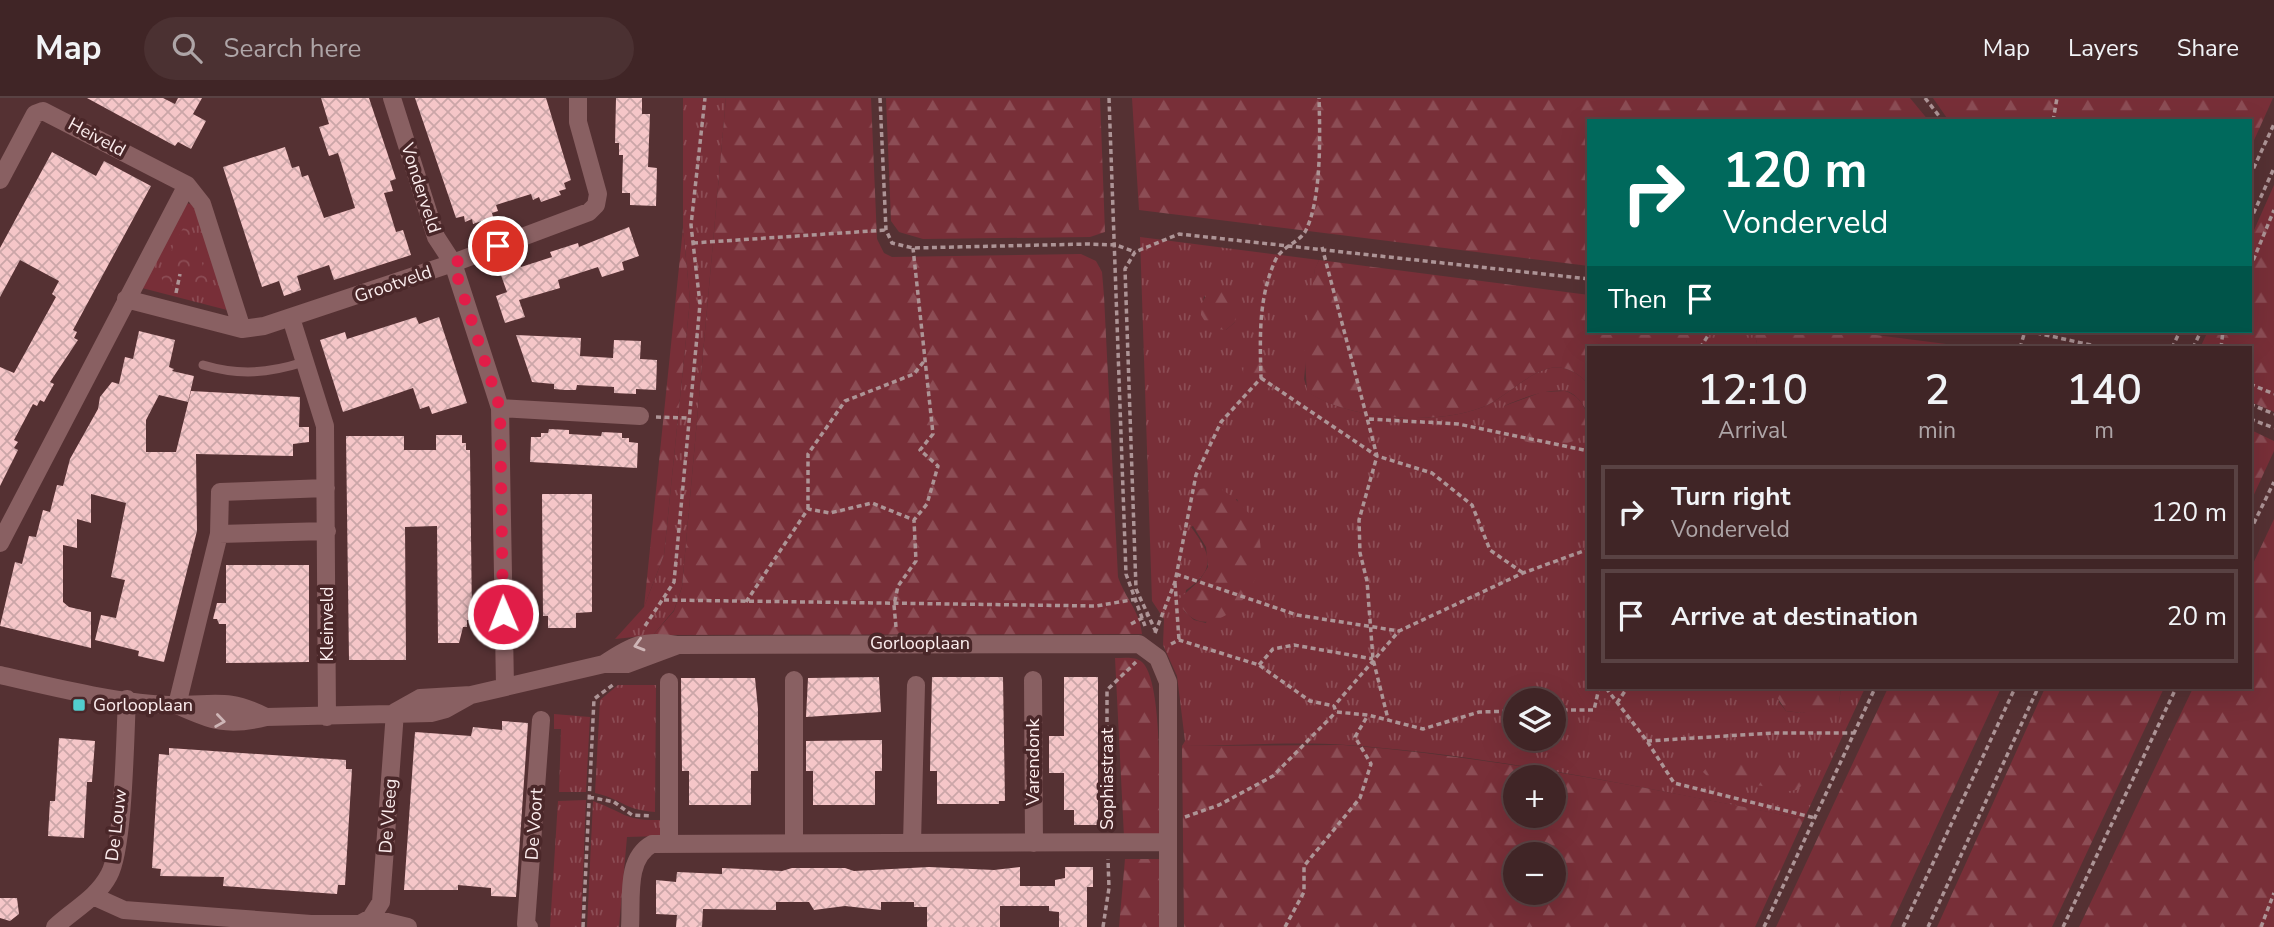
<!DOCTYPE html>
<html lang="en">
<head>
<meta charset="utf-8">
<style>
  :root { --surface:#402526; --page:#4b3132; --text:#f1f3f6; --muted:#aea5a7; --line:#594243 }
  body { margin:0; font-family:"Nunito Sans",sans-serif; background:var(--page); color:var(--text); height:100vh; display:flex; flex-direction:column; font-size:26px; white-space:nowrap }
  * { box-sizing:border-box; margin:0 }
  p { font-size:23px; color:var(--muted) }
  .icon { flex:none; width:38px; height:38px; fill:none; stroke:currentColor; stroke-width:2; stroke-linecap:round; stroke-linejoin:round }
  .map { position:relative; flex:1; overflow:hidden }
  .sheet { position:absolute; left:1587px; top:248px; width:665px; height:343px; display:flex; flex-direction:column; background:var(--surface); border-radius:0px; box-shadow:0 7px 28px #0002,0 0 0 2px var(--line) }
  .sheet>* { flex:none }
  .hud { position:absolute; left:1587px; top:21px; width:665px; height:214px; border-radius:0px; box-shadow:0 7px 28px #0002,0 0 0 2px var(--line); background:#00695c; color:#fff; overflow:hidden }
  .fabs { position:absolute; left:1503px; top:590px; display:grid; gap:14px }
  .fabs a { display:grid; place-items:center; width:63px; height:63px; border-radius:50%; background:var(--surface); box-shadow:0 7px 28px #0002,0 0 0 2px var(--line); font-size:35px }
  .pin { position:absolute; display:grid; place-items:center; width:60px; height:60px; color:#fff; margin:-30px; border:4px solid #fff; border-radius:50%; box-shadow:0 2px 7px #0007 }
  .me { position:absolute; width:77px; margin:-38px; rotate:359deg; stroke-linejoin:round; filter:drop-shadow(0 0 5px #0008) }
  .turn { display:flex; align-items:center; gap:24px; height:147px; padding:0 21px; font-size:32px }
  .turn .icon { width:91px; height:91px; stroke-width:2.5 }
  .turn b { display:block; font-size:49px; line-height:60px }
  .then { display:flex; align-items:center; height:66px; padding:0 21px; background:#0003; gap:14px; font-size:26px }
  .eta { display:flex; justify-content:space-evenly; align-items:center; height:119px; text-align:center }
  .eta b { font-size:42px; font-weight:600; line-height:49px }
  ul { padding:0; list-style:none }
  li { display:flex; align-items:center; gap:21px; height:94px; margin:0 14px 10px; padding:0 7px; border:4px solid var(--line); border-radius:0px }
  li div { flex:1 }
  li b { display:block; font-size:26px }
  li em { font-style:normal }
  header { display:flex; align-items:center; gap:42px; box-sizing:border-box; height:98px; padding:0 35px; background:var(--surface); border-bottom:2px solid var(--line) }
  header strong { font-size:33px }
  nav { display:flex; gap:38px; margin-inline-start:auto; font-size:24px }
  .search { width:490px; height:63px; background:var(--page); display:flex; align-items:center; gap:18px; box-sizing:border-box; padding:0 24px; border-radius:38px; color:var(--muted); font-size:26px }
  .map>svg:first-child { display:block }
  .grass { fill:url(#grass-tufts); fill-rule:evenodd }
  .forest { fill:url(#forest-firs); fill-rule:evenodd }
  .park { fill:url(#park-crowns) }
  .building { fill:url(#building-cross-hatch) }
  .lines { fill:none; stroke-linecap:round; stroke-linejoin:round }
  .path { stroke:#ad9496; stroke-width:3.5; stroke-dasharray:5 3.5; stroke-linecap:butt }
  .service { stroke:#896062; stroke-width:9 }
  .minor { stroke:#896062; stroke-width:18 }
  .oneway { stroke:#ceb5b6 }
  .route { stroke:#e11d48; stroke-width:12; stroke-dasharray:0 21.6 }
  .poi-dot { fill:#52cdce; stroke:#4a2729; stroke-width:2.5 }
  .labels { text-anchor:middle; stroke-width:7; stroke-linejoin:round; paint-order:stroke }
  .street-label { font-size:18px; fill:#fcedee; stroke:#4a2729 }
  .poi-label { font-size:18px; fill:#fcedee; stroke:#4a2729; text-anchor:start }
</style>
</head>
<body>
<header>
<strong>Map</strong>
<div class="search"><svg class="icon" aria-label="search" viewBox="0 0 24 24"><circle cx="10" cy="10" r="6"/><path d="M15 15l6 6"/></svg>Search here</div>
<nav><a>Map</a><a>Layers</a><a>Share</a></nav>
</header>
<div class="map">
<svg width="2274" height="829" viewBox="0 0 2274 829">
  <defs>
    <pattern id="grass-tufts" width="24" height="20" patternUnits="userSpaceOnUse" patternTransform="scale(1.75)"><rect width="24" height="20" fill="#782f38"/><path d="M3 7l-1-3M5 7V3M7 7l1-3M15 17l-1-3M17 17v-4M19 17l1-3" fill="none" stroke="#8c4d55"/></pattern>
    <pattern id="forest-firs" width="22" height="20" patternUnits="userSpaceOnUse" patternTransform="scale(1.75)"><rect width="22" height="20" fill="#782f38"/><path d="M5 1l3.5 6h-7zM16 11l3.5 6h-7z" fill="#8c4d55"/></pattern>
    <pattern id="park-crowns" width="20" height="18" patternUnits="userSpaceOnUse" patternTransform="scale(1.75)"><rect width="20" height="18" fill="#782f38"/><path d="M2 6a3 3 0 1 1 6 0M12 15a3 3 0 1 1 6 0" fill="none" stroke="#8c4d55"/></pattern>
    <pattern id="building-cross-hatch" width="8" height="8" patternUnits="userSpaceOnUse" patternTransform="scale(1.75)"><rect width="8" height="8" fill="#f5c6c8"/><path d="M0 0l8 8M0 8l8-8" fill="none" stroke="#cba6a8"/></pattern>
  </defs>
  <rect width="100%" height="100%" fill="#553133"/>
  <path class="grass" d="M683 0H726L682 489 674 512 653 537 615 541 644 509 664 457 690 202 683 130Z
    M186 105 195 107 227 212 142 190Z
    M1140 139 1319 162 1315 171 1304 281 1308 294C1350 322 1436 328 1483 309 1505 300 1527 276 1547 271 1564 266 1579 275 1589 287V317C1585 310 1579 299 1571 295 1557 287 1519 301 1504 308L1586 336 1589 331V590H1780L1779 604 1786 613 1802 615 1839 605 1841 590H1865L1804 721C1652 692 1501 658 1347 647 1293 643 1237 648 1182 648L1185 643 1177 578 1163 547 1164 521 1152 503ZM1204 198 1235 224 1226 232 1201 217ZM1237 401 1239 406 1206 525 1194 522 1184 513 1186 492C1217 471 1211 456 1191 429ZM1516 602H1554V640H1516Z
    M1709 233H1754L1758 250H1698Z
    M618 587H656L655 714C624 712 622 701 595 695L600 602Z
    M554 616 590 619 586 694H559L561 631H554Z
    M586 702 581 829H550L558 703Z
    M593 703C624 714 624 723 660 722L661 738 627 739 619 829H587Z"/>
  <path class="forest" d="M726 0H871L877 141 884 155 892 159 1081 156 1096 163 1102 174 1104 198 1118 479C1125 500 1140 513 1142 536L653 537 674 513 682 489Z
    M886 0H1100L1105 134 1090 139 923 141 899 134 891 123Z
    M1132 0H1910L1929 23H1589V168L1139 112Z
    M1933 0H2273L2251 49 2250 23H1949Z
    M2274 87V314L2251 304 2250 250H2200L2208 233H2250L2251 139Z
    M683 130 690 202 664 457 644 509Z
    M1319 162 1589 197V233H1709L1698 250H1589V287C1579 275 1564 266 1547 271 1527 276 1505 300 1483 309 1436 328 1350 322 1307 294L1304 246 1315 170Z
    M1220 191 1237 212 1235 224 1226 232 1209 230 1201 217V207L1209 192Z
    M1754 233H1845L1977 250H1758Z
    M1252 256 1261 257C1272 270 1278 282 1264 295L1248 290C1240 274 1242 269 1252 256Z
    M1565 293C1582 298 1589 315 1589 331 1573 355 1522 350 1504 331L1501 320 1504 308 1542 294Z
    M2251 332 2274 343V353L2251 403Z
    M1217 389C1322 445 1209 575 1178 502L1199 483 1208 469 1206 449 1190 423 1189 402 1200 391Z
    M2274 421V829H2079L2193 590H2250L2251 470Z
    M1115 560C1124 560 1135 558 1142 564 1164 584 1159 706 1159 739H1124Z
    M1780 590H1841L1839 605 1835 610 1802 615 1786 613 1777 599Z
    M1888 590H2001L1890 829H1776Z
    M2045 590H2164L2052 829H1937Z
    M1343 647C1499 659 1651 691 1804 721L1755 829H1184L1182 648ZM1516 679H1554V718H1516ZM1516 756H1554V794H1516Z
    M1743 659 1793 668 1803 675V686L1797 692 1789 693 1707 678 1703 674 1714 661Z
    M1125 761H1159V829H1119Z"/>
  <path class="park" d="M183 130 191 131 210 190 206 196 163 184 160 175Z"/>
  <path class="building" d="M87 0H163L175 6 178 0H202L193 16 206 23 191 51 178 44 175 48Z
    M321 0H369L396 81 390 83 393 93 384 95 396 134 403 132 411 157 334 182 329 167 297 178 301 192 284 198 279 183 262 189 223 69 285 49 292 70 299 68 302 79 308 77 324 120 355 110 338 55 329 58 319 29 329 26Z
    M415 0H546L571 82 564 85 566 91 559 93 561 97 541 104 539 99 533 102 531 96 496 107 498 113 492 115 493 119 473 126 472 121 465 124 464 118 456 120Z
    M616 0H642V16H650L648 69 657 70 656 108 630 107V95H622L623 57H619V45H615Z
    M52 54 96 78 104 63 151 88 73 232 77 234 74 240 78 242 50 284 54 286 44 304 40 302 37 308 33 306 14 342 18 344 14 350 18 352 0 388V269L14 275 56 199 52 196 59 183 20 162 0 199V150Z
    M629 129 639 158 622 164 624 172 602 179 598 169 558 182 560 190 519 202 525 219 505 225 496 198 507 194 498 169 518 162 521 169 552 159 550 154 578 145 579 149Z
    M416 219 419 226 439 219 467 305 432 316 429 308 420 311 413 290 343 314 320 242 345 234 347 241Z
    M139 233 175 242 169 269 174 271 172 273 194 278 188 304 159 297 146 322V354H176L191 293 300 299 299 329H309V344L293 346V358L196 356 197 433 164 564 138 558 139 553 95 542 101 517 116 520 120 502 125 482 111 479 126 405 91 396V425L77 421V450L63 447V504L69 509 91 514V550L0 528 15 464 22 466 29 438 36 439 43 412 50 414 57 387 63 388 70 361 98 311 100 299 112 284 119 286 125 259 133 261Z
    M516 237 581 240 580 258 613 260 614 242 641 243 640 261 657 262 656 292 636 291V296L614 295V289L577 287 576 292H565L554 291V286L532 284Z
    M549 331 569 332V336L601 338 602 334 622 335V340H629V344L638 345 637 370 530 364 531 339H541V335H548Z
    M436 337H462V345H466V352H470L472 522H467V529H463L459 545H438L437 428 405 429 406 562H349L346 338H404V352H436Z
    M542 396H592V514L576 515V530H548V518H543Z
    M226 467H309V564L226 565V526H219L217 521H213L217 505H226Z
    M879 579 881 614 806 619 808 580Z
    M932 579H1003L1005 703H999V706H937V673H930Z
    M1064 579H1098V727H1074V712H1064V675H1049V638H1064Z
    M681 580H755L758 611V673H751V707H689V673H682Z
    M502 623 528 625 516 799 491 798V790L458 787V792H404L415 634 471 638 473 629 502 632Z
    M59 640 95 643 92 684H87L84 740 48 738 50 703H55Z
    M882 642V673H875V707H813V673H806V643Z
    M169 650 346 662V671H352L345 787H338L337 796 223 788 224 779 160 778 161 771 152 770 157 685 159 656 169 657Z
    M929 769 994 772 1020 769V788H1055V782L1065 780V769H1093V789H1087V829H1059V814L1049 813V808H1000V829H927V809H914V804H881V812L845 808 814 812 809 804H776V812L703 811 702 829H676L677 817 656 816V782L676 784 677 774 722 776V770L782 773 792 770H845L854 773Z
    M0 800H17L19 816 10 823 0 820Z"/>
  <g class="lines">
    <path class="path" d="M880 0 886 132 892 145 913 150 1087 146 1116 147 1135 154
      M1109 0 1126 476 1145 528
      M1925 0 1943 23
      M2053 23 2057 0
      M2250 78 2274 26
      M2250 123 2274 70
      M693 145 886 132
      M1322 149 1377 358 1432 375 1472 407 1490 452 1523 475
      M2250 170 2274 112
      M176 195 180 176
      M2028 233 2104 250
      M1700 250 1711 233
      M2020 250 2025 233
      M2172 250 2180 233
      M2193 250 2201 233
      M2221 250 2223 233
      M1261 280 1377 358 1359 422 1360 455 1367 483 1373 561 1388 621
      M2250 286 2274 296
      M2250 306 2274 316
      M656 319 688 320
      M1369 321 1458 326 1589 353
      M2250 321 2274 330
      M808 411V356L845 303 914 276 925 262
      M2250 433 2274 384
      M1176 476 1297 517 1399 533
      M1175 485 1179 542
      M664 502 1096 508 1137 501
      M746 504 808 411 830 415 872 405 914 422 927 406 938 368 920 352 933 336 913 150
      M1131 526 1148 517
      M645 528 674 484 700 206 691 127 705 0
      M896 529 894 507 898 488 916 463 914 422
      M1156 534 1136 491 1125 171 1135 154 1179 136 1589 181
      M1155 535 1175 484 1196 377 1221 324 1261 280C1260 241 1258 201 1275 163 1281 149 1298 145 1305 134 1322 102 1320 36 1319 0
      M1171 546 1179 542 1259 567 1310 603 1334 608
      M1259 567 1273 551 1294 547 1373 561
      M1606 590 1647 643 1674 685 1815 720
      M1617 605 1627 590
      M1554 612H1594L1599 590
      M1516 613 1479 614 1423 631 1368 617 1336 614 1334 608 1399 533 1523 475 1589 451
      M1647 643 1773 635H1854
      M589 699 614 704 632 717 652 718
      M1185 719 1219 707 1273 678 1336 614
      M1107 726V592L1136 564
      M583 829 594 601 614 586
      M1103 829 1109 790 1108 761
      M1285 829 1304 794V768L1360 700 1371 666 1355 639 1368 617
      M1764 829 1875 590
      M1903 829 2015 590
      M1928 829 2038 590
      M2063 829 2176 590
      M2261 829 2274 795"/>
    <path class="service" d="M203 267C240 278 269 275 304 264"/>
    <path class="minor" d="M392 0 436 139 453 165 500 310 505 588
      M0 82 35 16 43 13 187 87 202 106 242 231
      M126 201 242 231 264 228 453 165 589 114 596 107 598 96 578 24V0
      M291 220 325 328 327 619
      M500 310 640 318
      M219 436 220 394 326 390
      M0 445 187 87
      M604 566C632 547 644 541 678 547L1139 546 1158 560 1168 584V829
      M0 577C51 589 125 607 177 607 215 607 229 600 266 619
      M794 582V745
      M1033 582 1034 745
      M669 584V746
      M177 607C212 623 228 629 266 619L431 615 446 611 471 597
      M177 607 219 436 327 433
      M395 614 420 600 471 597 604 566H627L678 547
      M912 745 916 587
      M93 798 124 812 311 826H360L371 820 408 829
      M371 820 381 804 395 614
      M55 829C73 812 97 800 109 777 124 751 125 636 127 601
      M529 829 526 826 541 622
      M630 829C632 801 625 761 652 746L1167 744"/>
  </g>
  <defs><path id="oneway-chevron" d="M-2-3.5L2.5 0L-2 3.5" fill="none" stroke-width="1.6" stroke-linecap="round" stroke-linejoin="round" transform="scale(1.75)"/></defs>
  <g class="oneway">
    <use href="#oneway-chevron" transform="translate(639 547) rotate(164)"/>
    <use href="#oneway-chevron" transform="translate(220 623) rotate(8)"/>
  </g>
  <g class="lines">
    <path class="route" d="M498 148 453 165 500 310 503 516"/>
  </g>
  <rect class="poi-dot" x="72" y="600" width="14" height="14" rx="3.5"/>
  <g class="labels">
    <g class="street-label">
      <text transform="translate(97 39) rotate(28)" y="6">Heiveld</text>
      <text transform="translate(421 90) rotate(72)" y="6">Vonderveld</text>
      <text transform="translate(393 186) rotate(-19)" y="6">Grootveld</text>
      <text transform="translate(327 526) rotate(-90)" y="6">Kleinveld</text>
      <text x="920" y="551">Gorlooplaan</text>
      <text transform="translate(1033 664) rotate(-90)" y="6">Varendonk</text>
      <text transform="translate(1107 681) rotate(-90)" y="6">Sophiastraat</text>
      <text transform="translate(388 718) rotate(-86)" y="6">De Vleeg</text>
      <text transform="translate(534 726) rotate(-86)" y="6">De Voort</text>
      <text transform="translate(116 727) rotate(-83)" y="6">De Louw</text>
    </g>
    <g class="poi-label">
      <text x="93" y="613">Gorlooplaan</text>
    </g>
  </g>
</svg>
<div class="fabs">
<a><svg class="icon" aria-label="layers" viewBox="0 0 24 24"><path d="M12 4l9 5-9 5-9-5zM3 14l9 5 9-5"/></svg></a>
<a>+</a>
<a>−</a>
</div>
<div class="pin" style="left:498px;top:148px;background:#d93025"><svg class="icon" aria-label="arrive" viewBox="0 0 24 24"><path d="M6 21V4h12l-3 4 3 4H6"/></svg></div>
<svg class="me" style="left:503px;top:516px" viewBox="-20 -20 40 40"><circle r="17" fill="#e11d48" stroke="#fff" stroke-width="3"/><path d="M0-11L8 9 0 5-8 9z" fill="#fff"/></svg>
<div class="hud">
<div class="turn"><svg class="icon" aria-label="right" viewBox="0 0 24 24"><path d="M7 20v-9h11M14 6l5 5-5 5"/></svg><div><b>120 m</b>Vonderveld</div></div>
<div class="then">Then<svg class="icon" aria-label="arrive" viewBox="0 0 24 24"><path d="M6 21V4h12l-3 4 3 4H6"/></svg></div>
</div>
<section class="sheet">
<div class="eta">
<div><b>12:10</b><p>Arrival</p></div>
<div><b>2</b><p>min</p></div>
<div><b>140</b><p>m</p></div>
</div>
<ul>
<li><svg class="icon" aria-label="right" viewBox="0 0 24 24"><path d="M7 20v-9h11M14 6l5 5-5 5"/></svg><div><b>Turn right</b><p>Vonderveld</p></div><em>120 m</em></li>
<li><svg class="icon" aria-label="arrive" viewBox="0 0 24 24"><path d="M6 21V4h12l-3 4 3 4H6"/></svg><div><b>Arrive at destination</b></div><em>20 m</em></li>
</ul>
</section>
</div>
</body>
</html>
